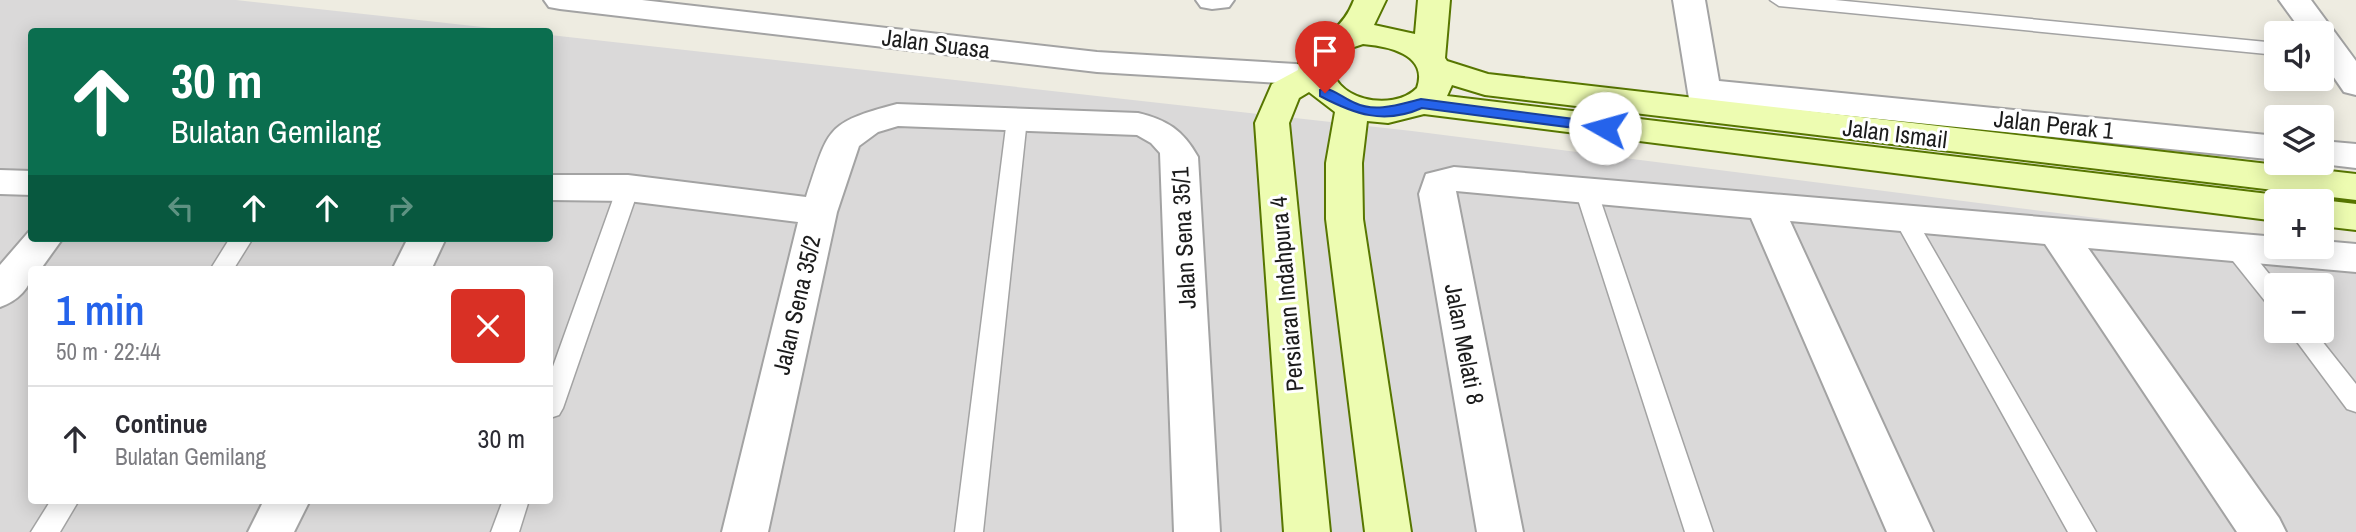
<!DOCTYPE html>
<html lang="en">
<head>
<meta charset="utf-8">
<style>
  :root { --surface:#fff; --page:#f2f2f3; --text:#2b2b33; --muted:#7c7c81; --line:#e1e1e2; --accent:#2563eb }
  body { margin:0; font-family:"Archivo Narrow",sans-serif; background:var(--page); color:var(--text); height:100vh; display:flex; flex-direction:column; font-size:26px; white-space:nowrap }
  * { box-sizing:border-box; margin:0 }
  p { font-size:23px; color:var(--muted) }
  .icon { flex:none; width:38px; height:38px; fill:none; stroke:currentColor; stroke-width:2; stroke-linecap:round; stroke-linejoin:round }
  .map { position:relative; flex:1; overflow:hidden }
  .panel { position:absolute; left:28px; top:266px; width:525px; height:238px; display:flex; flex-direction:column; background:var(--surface); border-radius:7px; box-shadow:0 4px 18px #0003 }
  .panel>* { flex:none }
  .banner { position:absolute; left:28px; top:28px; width:525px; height:214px; border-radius:7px; box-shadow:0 4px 18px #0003; background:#0b6e4f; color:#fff; overflow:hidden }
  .fabs { position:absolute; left:2264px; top:21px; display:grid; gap:14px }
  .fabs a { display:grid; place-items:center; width:70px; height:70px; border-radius:7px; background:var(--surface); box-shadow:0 4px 18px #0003; font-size:35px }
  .pin { position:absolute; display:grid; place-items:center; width:60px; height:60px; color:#fff; margin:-72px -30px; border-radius:50% 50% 50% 0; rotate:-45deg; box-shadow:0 0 7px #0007 }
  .pin .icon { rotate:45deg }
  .me { position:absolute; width:77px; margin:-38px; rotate:277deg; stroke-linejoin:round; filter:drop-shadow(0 0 5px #0008) }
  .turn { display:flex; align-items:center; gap:24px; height:147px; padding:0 28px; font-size:32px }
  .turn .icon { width:91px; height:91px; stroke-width:2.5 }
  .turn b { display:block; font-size:49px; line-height:60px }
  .lanes { display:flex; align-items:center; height:66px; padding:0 28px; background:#0003; justify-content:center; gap:35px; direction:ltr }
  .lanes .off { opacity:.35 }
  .round { display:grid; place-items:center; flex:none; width:74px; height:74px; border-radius:7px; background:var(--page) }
  .headline { display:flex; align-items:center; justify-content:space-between; height:119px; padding:0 28px }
  h1 { font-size:42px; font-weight:600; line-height:52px; color:var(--accent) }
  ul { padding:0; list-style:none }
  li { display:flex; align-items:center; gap:21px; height:105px; padding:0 28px; border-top:2px solid var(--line) }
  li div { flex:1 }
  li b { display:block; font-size:26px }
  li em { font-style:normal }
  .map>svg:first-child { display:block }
  .residential { fill:#dad9d9; fill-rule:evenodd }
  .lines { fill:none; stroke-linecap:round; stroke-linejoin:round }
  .lane-casing { stroke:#a3a3a3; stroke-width:3 }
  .street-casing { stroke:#a3a3a3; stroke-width:4 }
  .secondary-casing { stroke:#577600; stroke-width:4 }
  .lane { fill:#fff; fill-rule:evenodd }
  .street { fill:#fff; fill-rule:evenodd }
  .secondary { fill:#edfcb1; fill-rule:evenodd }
  .route { fill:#2563eb; stroke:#184099; stroke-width:2 }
  .labels { text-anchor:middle; stroke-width:6; stroke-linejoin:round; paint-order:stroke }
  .street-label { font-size:24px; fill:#1c1c1c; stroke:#fff }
</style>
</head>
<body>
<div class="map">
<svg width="2356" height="532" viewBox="0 0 2356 532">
  <rect width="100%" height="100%" fill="#eeece1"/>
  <path class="residential" d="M0 0H236L518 31 32 32V238H550V35L1412 131 2277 241V247H2320L2356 251V532H0ZM32 270H550V500H32ZM2277 285H2322V331H2277Z"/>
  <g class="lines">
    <g class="lane-casing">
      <path id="lane" d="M1770 0H1835L2277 43V55L1779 6Z
        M1017 112 1024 114 1027 119 983 532H955L1007 119 1010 114Z
        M628 181 636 183 639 188 563 408 559 415 550 418V375L617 188 620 183Z
        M1586 183 1594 185 1597 190 1713 532H1685L1575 190 1578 185Z
        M1905 211 1913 214 2096 532H2068L1894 219 1897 214Z
        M230 238H253L233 270H210Z
        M2237 242 2245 244 2278 285 2277 309 2269 306 2229 256 2226 250 2229 244Z
        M2289 331H2314L2356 384V412L2347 409Z
        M51 500H79L60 532H31Z
        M503 500H529L519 532H491Z"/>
    </g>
    <g class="street-casing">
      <path id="street" d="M544 0H642L1097 52 1313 65 1325 68 1330 75 1325 82 1313 85 1097 72 560 9 549 7Z
        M1196 0H1234L1229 7 1212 9 1201 7Z
        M1673 0H1705L1719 81 2277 136V160L1724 103 1725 111 1720 119 1708 122 1696 119 1691 111Z
        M2279 0H2311L2356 61V95L2344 92 2322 60V33H2303Z
        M897 104 1138 113C1167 120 1183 130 1198 157L1220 532H1174L1160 153 1151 143 1137 135 898 126 878 132 859 146 837 212 768 532H722L798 222 628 201 550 200V175H628L806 197C829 129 824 123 897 104Z
        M2322 141 2356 144V168L2314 163H2322Z
        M1454 167 2277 237V247H2322V241L2356 244V272L2088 248 2279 518 2286 532H2237L2045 244 1790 221 1933 532H1887L1751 218 1456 191 1523 532H1477L1419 194 1426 174Z
        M0 170 32 171V195L0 194Z
        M32 228V238H63L40 270H32C32 288 17 301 0 307V265Z
        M408 238H446L431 270H392Z
        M264 500H310L294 532H248Z"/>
    </g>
    <g class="secondary-casing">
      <path id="secondary" d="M1354 0H1386L1374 25 1415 34 1418 0H1450L1445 58 1447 61 1488 74 2356 174V200L1485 95 1452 85 1447 96 2277 195 2291 201H2277V221L1424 114 1388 123 1367 121 1362 163 1363 219 1411 532H1365L1326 219V163L1335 112 1309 92 1299 98 1289 123 1330 532H1284L1255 123 1272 84 1298 70C1301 41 1315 45 1332 31 1343 22 1349 13 1354 0ZM1363 44C1387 46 1429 54 1417 88 1393 113 1328 100 1332 60L1342 51Z
        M2322 200 2356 204V230L2322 226V201H2318Z"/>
    </g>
    <use href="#lane" class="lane"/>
    <use href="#street" class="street"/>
    <use href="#secondary" class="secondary"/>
  </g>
  <path class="route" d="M1325 88C1336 91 1345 99 1355 103 1376 113 1400 104 1421 99L1605 123 1612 128 1605 132 1422 108C1384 125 1354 114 1320 96V90Z"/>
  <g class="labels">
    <g class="street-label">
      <text transform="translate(936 44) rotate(7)" y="8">Jalan Suasa</text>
      <text transform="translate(2054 125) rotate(6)" y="8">Jalan Perak 1</text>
      <text transform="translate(1895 134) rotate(7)" y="8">Jalan Ismail</text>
      <text transform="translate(1184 238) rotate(-93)" y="8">Jalan Sena 35/1</text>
      <text transform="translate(1287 294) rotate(-95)" y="8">Persiaran Indahpura 4</text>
      <text transform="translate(797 305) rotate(-77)" y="8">Jalan Sena 35/2</text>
      <text transform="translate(1464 344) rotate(79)" y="8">Jalan Melati 8</text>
    </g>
  </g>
</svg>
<div class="fabs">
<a><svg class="icon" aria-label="sound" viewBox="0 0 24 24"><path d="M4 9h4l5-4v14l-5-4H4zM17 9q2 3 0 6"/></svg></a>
<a><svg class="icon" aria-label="layers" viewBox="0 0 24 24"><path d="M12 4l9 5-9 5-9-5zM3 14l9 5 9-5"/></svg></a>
<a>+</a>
<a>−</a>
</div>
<div class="pin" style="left:1325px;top:93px;background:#d93025"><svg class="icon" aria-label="arrive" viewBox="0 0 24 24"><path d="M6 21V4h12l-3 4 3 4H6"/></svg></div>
<svg class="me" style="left:1605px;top:128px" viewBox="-20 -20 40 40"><circle r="19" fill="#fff"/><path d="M0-13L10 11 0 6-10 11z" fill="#2563eb"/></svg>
<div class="banner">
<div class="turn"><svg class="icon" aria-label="ahead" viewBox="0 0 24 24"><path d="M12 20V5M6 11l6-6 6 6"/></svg><div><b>30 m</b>Bulatan Gemilang</div></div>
<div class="lanes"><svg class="icon off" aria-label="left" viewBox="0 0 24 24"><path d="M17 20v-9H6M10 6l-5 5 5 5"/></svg><svg class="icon" aria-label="ahead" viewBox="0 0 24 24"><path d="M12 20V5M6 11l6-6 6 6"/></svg><svg class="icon" aria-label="ahead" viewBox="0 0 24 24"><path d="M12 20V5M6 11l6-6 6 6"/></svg><svg class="icon off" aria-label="right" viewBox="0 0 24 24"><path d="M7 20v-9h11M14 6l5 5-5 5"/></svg></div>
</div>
<section class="panel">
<div class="headline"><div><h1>1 min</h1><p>50 m · 22:44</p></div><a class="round" style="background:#d93025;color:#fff"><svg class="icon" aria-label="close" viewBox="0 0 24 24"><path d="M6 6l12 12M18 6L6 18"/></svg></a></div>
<ul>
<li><svg class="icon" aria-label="ahead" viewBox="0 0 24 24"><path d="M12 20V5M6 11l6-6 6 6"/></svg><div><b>Continue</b><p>Bulatan Gemilang</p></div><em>30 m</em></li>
</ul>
</section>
</div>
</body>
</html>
